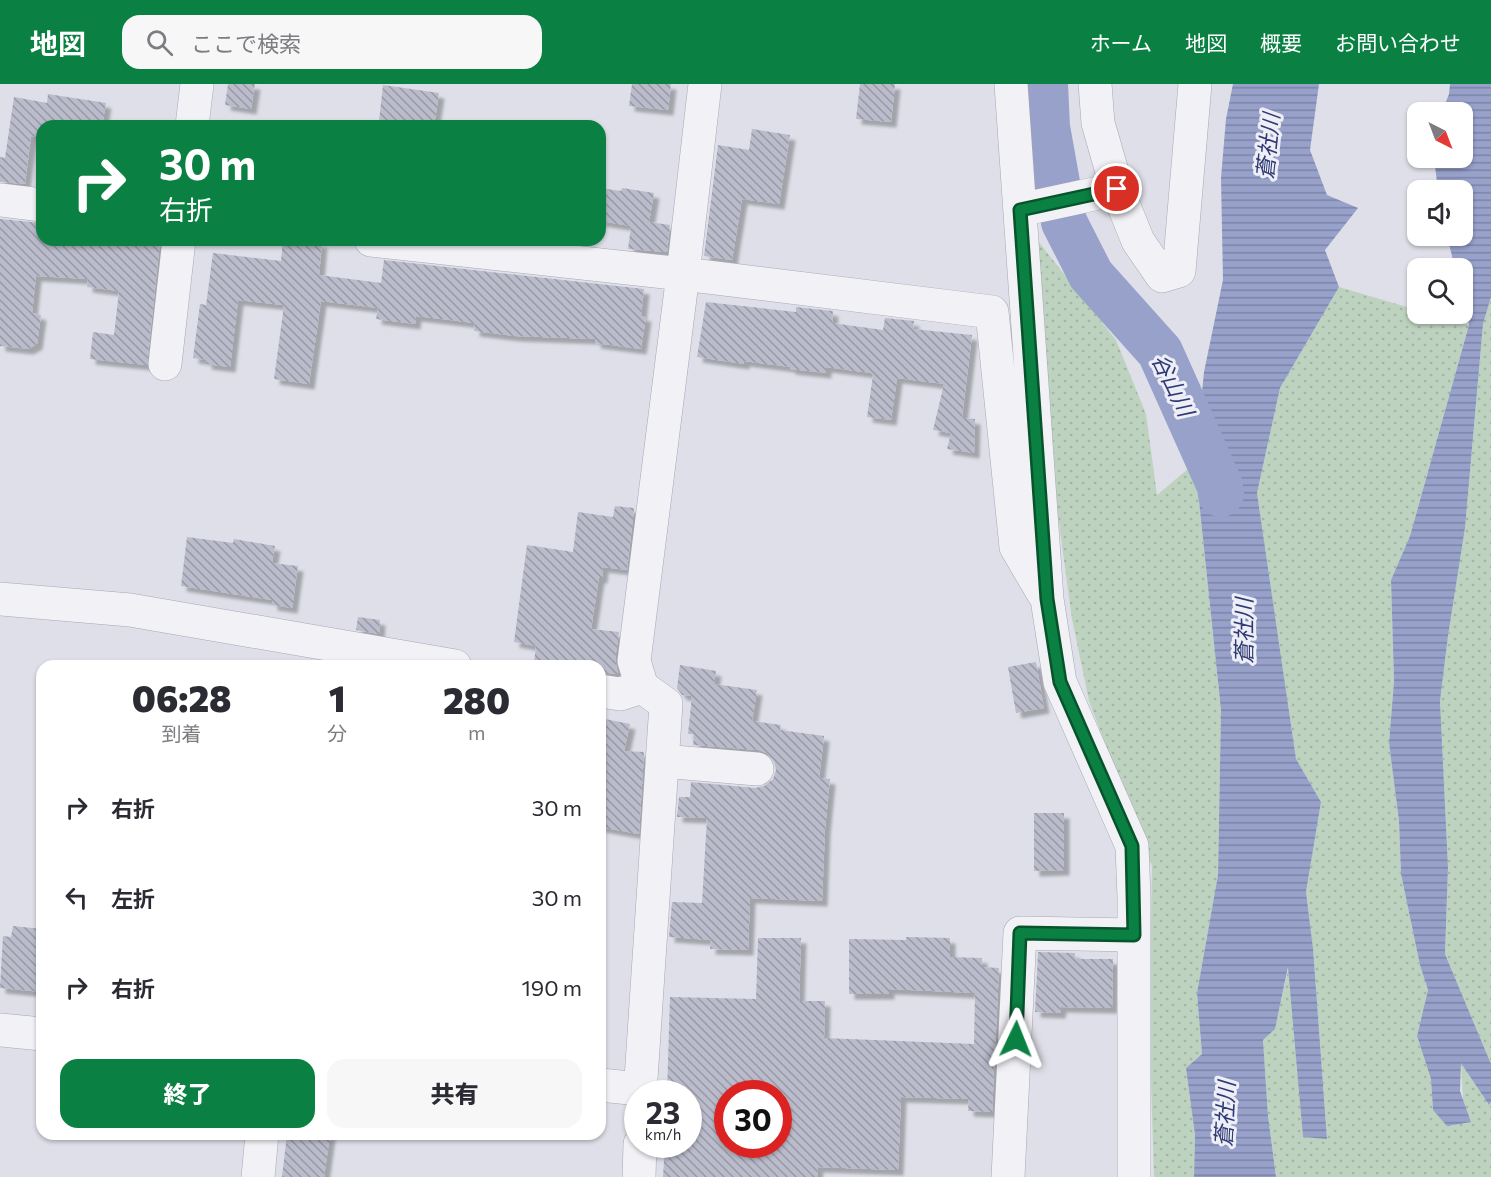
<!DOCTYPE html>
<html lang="ja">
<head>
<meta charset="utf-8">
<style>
  :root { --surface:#fff; --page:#f7f7f7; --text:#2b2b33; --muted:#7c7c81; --accent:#0b8043 }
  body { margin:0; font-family:Commissioner,"Noto Sans JP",sans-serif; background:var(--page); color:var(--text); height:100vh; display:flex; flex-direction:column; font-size:22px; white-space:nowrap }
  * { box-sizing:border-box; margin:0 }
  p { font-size:20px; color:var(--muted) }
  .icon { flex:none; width:33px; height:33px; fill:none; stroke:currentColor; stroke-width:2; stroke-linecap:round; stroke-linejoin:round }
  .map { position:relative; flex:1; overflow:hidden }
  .panel { position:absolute; left:36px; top:576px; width:570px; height:480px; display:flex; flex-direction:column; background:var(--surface); border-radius:18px; box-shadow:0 2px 4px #0004 }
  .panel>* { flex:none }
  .guide { position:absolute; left:36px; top:36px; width:570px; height:126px; border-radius:18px; box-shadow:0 2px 4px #0004; background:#0b8043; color:#fff; overflow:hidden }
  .needle { width:39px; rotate:138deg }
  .buttons { position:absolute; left:1407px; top:18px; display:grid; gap:12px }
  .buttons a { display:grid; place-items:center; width:66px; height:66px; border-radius:12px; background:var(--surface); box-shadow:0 2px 4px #0004; font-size:30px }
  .speed { position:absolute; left:624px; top:996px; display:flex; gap:12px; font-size:30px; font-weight:700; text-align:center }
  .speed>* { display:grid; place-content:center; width:78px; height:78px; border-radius:50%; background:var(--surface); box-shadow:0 2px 4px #0004; line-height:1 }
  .speed small { font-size:15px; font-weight:400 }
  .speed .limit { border:9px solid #d22; background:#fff; color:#111 }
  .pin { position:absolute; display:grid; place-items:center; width:51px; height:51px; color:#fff; margin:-26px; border:3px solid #fff; border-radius:50%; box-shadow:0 2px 6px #0007 }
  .me { position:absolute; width:66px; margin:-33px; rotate:2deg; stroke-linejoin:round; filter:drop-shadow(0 0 4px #0008) }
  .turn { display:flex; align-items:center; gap:21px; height:126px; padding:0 24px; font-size:27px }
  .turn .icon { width:78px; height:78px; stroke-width:2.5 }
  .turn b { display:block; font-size:42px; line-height:51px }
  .eta { display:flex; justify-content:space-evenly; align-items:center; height:102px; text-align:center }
  .eta b { font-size:36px; font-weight:800; line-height:42px }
  .action { display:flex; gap:12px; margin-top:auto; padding:12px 24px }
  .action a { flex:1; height:69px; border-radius:18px; background:var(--accent); color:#fff; font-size:24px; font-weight:800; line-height:69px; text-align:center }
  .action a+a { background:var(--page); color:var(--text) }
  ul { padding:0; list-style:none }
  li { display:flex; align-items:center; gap:18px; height:90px; padding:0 24px }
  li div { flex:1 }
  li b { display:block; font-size:22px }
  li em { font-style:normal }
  header { display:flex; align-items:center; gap:36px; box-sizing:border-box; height:84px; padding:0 30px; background:var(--accent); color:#fff }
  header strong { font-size:28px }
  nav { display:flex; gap:33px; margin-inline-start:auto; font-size:21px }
  .search { width:420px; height:54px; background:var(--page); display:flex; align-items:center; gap:15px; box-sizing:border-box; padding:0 21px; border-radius:18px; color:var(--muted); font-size:22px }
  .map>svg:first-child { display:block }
  .grass { fill:url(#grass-dots) }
  .water { fill:url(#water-rules) }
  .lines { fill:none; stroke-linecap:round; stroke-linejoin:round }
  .river { stroke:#97a1ca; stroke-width:46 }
  .building { fill:url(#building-back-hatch); fill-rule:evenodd; filter:url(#shadow) }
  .minor-casing { stroke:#a7a8b6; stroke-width:34 }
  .minor { stroke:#f1f1f6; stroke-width:33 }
  .route-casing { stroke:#07532c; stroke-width:15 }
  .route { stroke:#0b8043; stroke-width:10 }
  .labels { text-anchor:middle; stroke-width:6; stroke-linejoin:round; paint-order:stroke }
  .water-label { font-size:22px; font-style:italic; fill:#2f3a75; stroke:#edeef6 }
</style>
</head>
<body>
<header>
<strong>地図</strong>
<div class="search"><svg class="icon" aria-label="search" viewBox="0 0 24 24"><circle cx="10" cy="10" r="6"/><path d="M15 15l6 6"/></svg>ここで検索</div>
<nav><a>ホーム</a><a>地図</a><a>概要</a><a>お問い合わせ</a></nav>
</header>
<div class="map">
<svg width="1491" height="1093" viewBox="0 0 1491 1093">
  <defs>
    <pattern id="grass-dots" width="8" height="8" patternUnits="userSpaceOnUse" patternTransform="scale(1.5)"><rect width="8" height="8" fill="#bed3bf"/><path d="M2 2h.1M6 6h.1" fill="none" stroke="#a3b5a5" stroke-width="1.8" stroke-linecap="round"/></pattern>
    <pattern id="water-rules" width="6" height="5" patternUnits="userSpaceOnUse" patternTransform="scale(1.5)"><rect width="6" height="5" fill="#97a1ca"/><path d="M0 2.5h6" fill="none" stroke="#7b83a5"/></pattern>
    <pattern id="building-back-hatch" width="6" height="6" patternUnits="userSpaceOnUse" patternTransform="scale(1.5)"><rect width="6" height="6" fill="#bbbccb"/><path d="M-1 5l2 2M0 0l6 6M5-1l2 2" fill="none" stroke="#9899a6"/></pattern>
    <filter id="shadow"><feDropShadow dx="5.5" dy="5.5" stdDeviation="1.5" flood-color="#0004"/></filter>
  </defs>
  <rect width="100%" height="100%" fill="#dedfe8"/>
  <path class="grass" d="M1038 157 1116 256 1146 330 1157 411 1195 379 1221 626 1218 791 1197 909 1202 970 1186 984 1195 1051 1194 1093H1154L1149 934 1152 782 1089 617 1072 535 1050 373Z
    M1339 203 1417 226 1418 230H1431L1469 241 1410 452 1391 496 1394 597 1389 659 1399 737 1401 790 1420 881 1428 906 1417 952 1431 995 1433 1026 1471 1038 1463 1015 1461 978 1488 1020 1491 1018V1093H1276L1268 1032 1263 956 1275 944 1289 881 1303 1053 1327 1054 1313 864 1306 808 1321 718 1296 676 1257 409 1280 304Z
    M1491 213V980L1445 870 1448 783 1440 617 1448 552 1465 444 1483 240Z"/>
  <path class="water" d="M1233 0H1319L1310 66 1327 111 1358 124 1325 166 1339 203 1280 304 1257 409 1296 675 1321 718 1306 808 1313 864 1327 1055 1303 1053 1288 883 1275 945 1263 956 1268 1032 1276 1093H1194L1195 1051 1186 984 1202 970 1197 909 1218 791 1221 626 1195 379 1204 288 1223 196 1221 94 1226 35Z
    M1450 0H1491V213L1483 240 1465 444 1448 552 1440 617 1448 783 1445 870 1491 980V1018L1489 1021 1461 979 1460 1007 1471 1038 1447 1042 1433 1026 1431 995 1417 952 1428 906 1420 881 1401 790 1399 737 1389 659 1394 597 1391 496 1410 452 1469 241 1463 213 1462 184H1455L1447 152H1462V106H1438L1434 74H1462V28H1442L1449 10Z"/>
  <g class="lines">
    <path class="river" d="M1045 0 1047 43 1064 138 1091 191 1160 268 1220 402 1221 410"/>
  </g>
  <path class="building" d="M228 0H255L251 25 225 21Z
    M632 0H671L668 26 629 22Z
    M860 0H895L891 38 856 35Z
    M383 1 439 9 434 42H417L379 37Z
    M48 10 106 19 102 42H42V54L31 52 25 100 0 98V73L5 74 14 13 47 19Z
    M752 45 790 51 779 120 742 115 732 176 704 172 718 61 749 66Z
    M600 104 621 107 622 104 654 109 649 138 670 141 667 168 628 165 631 142 600 137Z
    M0 135 42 139V156L160 157 147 281 90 275 93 248 114 251 119 207 87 203 88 195 36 192 32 229 41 231 37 260 28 265 0 262Z
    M283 156 322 159 319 191 381 199 384 176 644 205 641 232H646L641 265 595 259 596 255 515 252 474 247 475 239 416 232 415 240 376 235 378 224 321 217 309 300 274 295 284 221 238 216 230 283 206 280 207 276 193 274 200 220 206 221 213 169 281 177Z
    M706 218 796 228V223L833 227 832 239 883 246 885 234 914 237 913 245 972 251 962 334 975 335 974 369 947 365 951 349 933 346 944 300 897 294 891 336 867 333 873 291 871 289 826 283V289L790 285V283L744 277V280L697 273Z
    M615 422 634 424 627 486 603 483 602 494H599L591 545 619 548 615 575 618 590 600 588V582H554L534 579 536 562 514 558 527 461 573 468 578 428 613 433Z
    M187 453 233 459 234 455 275 462 272 479 298 482 292 524 272 521V516L181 502Z
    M358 533 380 536 379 550 356 546Z
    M1036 578 1044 624 1016 629 1008 583Z
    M680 581 716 587 714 600 757 606 752 637 781 641 780 646 824 652 819 694 830 695 825 745 822 817 750 814 748 866 710 865 711 856 669 853 672 818 702 819 707 734 677 733 679 713H690L691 698 755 704 764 702 773 695 776 686 774 677 767 669 759 666 693 661 694 650H688L692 612 682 611 677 604Z
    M600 634 630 640 624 667 644 668 639 750 600 743Z
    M1034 729H1064V786L1034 787Z
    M13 842 42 845V908L0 904 3 852 11 853Z
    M906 853 950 854V873L982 874V883L999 884 992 1028 968 1027 969 1015 901 1013 898 1086 818 1083 817 1093H663L665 1060H688V1010H667L670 913 756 915 758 854H801L799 917H825L824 954 974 960 975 909 889 905V910H849V855L906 856ZM728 1010H778V1060H728Z
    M1038 868 1075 869V875H1113L1112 924 1061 923 1060 929 1035 928Z
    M287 1050H330L324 1093H282Z"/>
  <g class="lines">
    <g class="minor-casing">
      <path id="minor" d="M1011 0 1047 515 1060 598 1132 762 1134 813V1093
        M1095 0 1098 39 1117 105 1138 157 1162 192 1179 187 1195 0
        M192 42 197 0
        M0 116 42 121
        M1020 126 1117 105
        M371 156 683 190 992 228 1016 463 1043 509
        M165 280 179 156
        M0 515 130 526 455 582
        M600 607 620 610 642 603
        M662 677 757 685
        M0 946 42 950
        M600 1001 640 1005
        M640 1010 666 620 642 603 634 577 683 190 705 0
        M258 1093 262 1050
        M639 1093 640 1060
        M1008 1093 1020 849 1134 851"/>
    </g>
    <use href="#minor" class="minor"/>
  </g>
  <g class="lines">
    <g class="route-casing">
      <path id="route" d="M1016 955 1020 849 1134 851 1132 762 1060 598 1047 515 1020 126 1117 105"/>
    </g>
    <use href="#route" class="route"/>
  </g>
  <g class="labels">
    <g class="water-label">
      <text transform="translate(1268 62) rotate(-84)" y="8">蒼社川</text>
      <text transform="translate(1173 301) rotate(64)" y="8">谷山川</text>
      <text transform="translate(1244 547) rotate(-90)" y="8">蒼社川</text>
      <text transform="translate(1225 1030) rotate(-87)" y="8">蒼社川</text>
    </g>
  </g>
</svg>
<div class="buttons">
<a><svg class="needle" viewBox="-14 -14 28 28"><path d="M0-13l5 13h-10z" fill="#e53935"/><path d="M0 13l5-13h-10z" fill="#7c7c81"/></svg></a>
<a><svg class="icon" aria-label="sound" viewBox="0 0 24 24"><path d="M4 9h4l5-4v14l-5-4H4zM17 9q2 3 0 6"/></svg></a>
<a><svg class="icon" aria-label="search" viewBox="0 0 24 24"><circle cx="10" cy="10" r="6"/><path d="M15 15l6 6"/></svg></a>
</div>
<div class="speed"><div>23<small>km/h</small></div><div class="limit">30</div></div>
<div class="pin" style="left:1117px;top:105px;background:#d93025"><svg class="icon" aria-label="arrive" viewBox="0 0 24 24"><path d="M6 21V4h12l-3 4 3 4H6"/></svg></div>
<svg class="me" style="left:1016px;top:955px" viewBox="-20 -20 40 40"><path d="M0-17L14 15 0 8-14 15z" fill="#0b8043" stroke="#fff" stroke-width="4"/></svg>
<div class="guide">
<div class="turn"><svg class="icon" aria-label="right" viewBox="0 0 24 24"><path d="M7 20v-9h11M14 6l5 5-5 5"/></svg><div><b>30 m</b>右折</div></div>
</div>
<section class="panel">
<div class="eta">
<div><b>06:28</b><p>到着</p></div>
<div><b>1</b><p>分</p></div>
<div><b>280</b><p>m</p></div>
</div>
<ul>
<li><svg class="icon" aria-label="right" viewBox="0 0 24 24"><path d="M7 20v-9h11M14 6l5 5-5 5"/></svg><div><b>右折</b></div><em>30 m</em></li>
<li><svg class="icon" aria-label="left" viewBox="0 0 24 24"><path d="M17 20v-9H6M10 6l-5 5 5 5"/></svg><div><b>左折</b></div><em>30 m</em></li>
<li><svg class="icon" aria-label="right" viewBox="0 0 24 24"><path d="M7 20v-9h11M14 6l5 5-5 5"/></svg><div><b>右折</b></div><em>190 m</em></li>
</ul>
<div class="action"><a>終了</a><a>共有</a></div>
</section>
</div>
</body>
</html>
